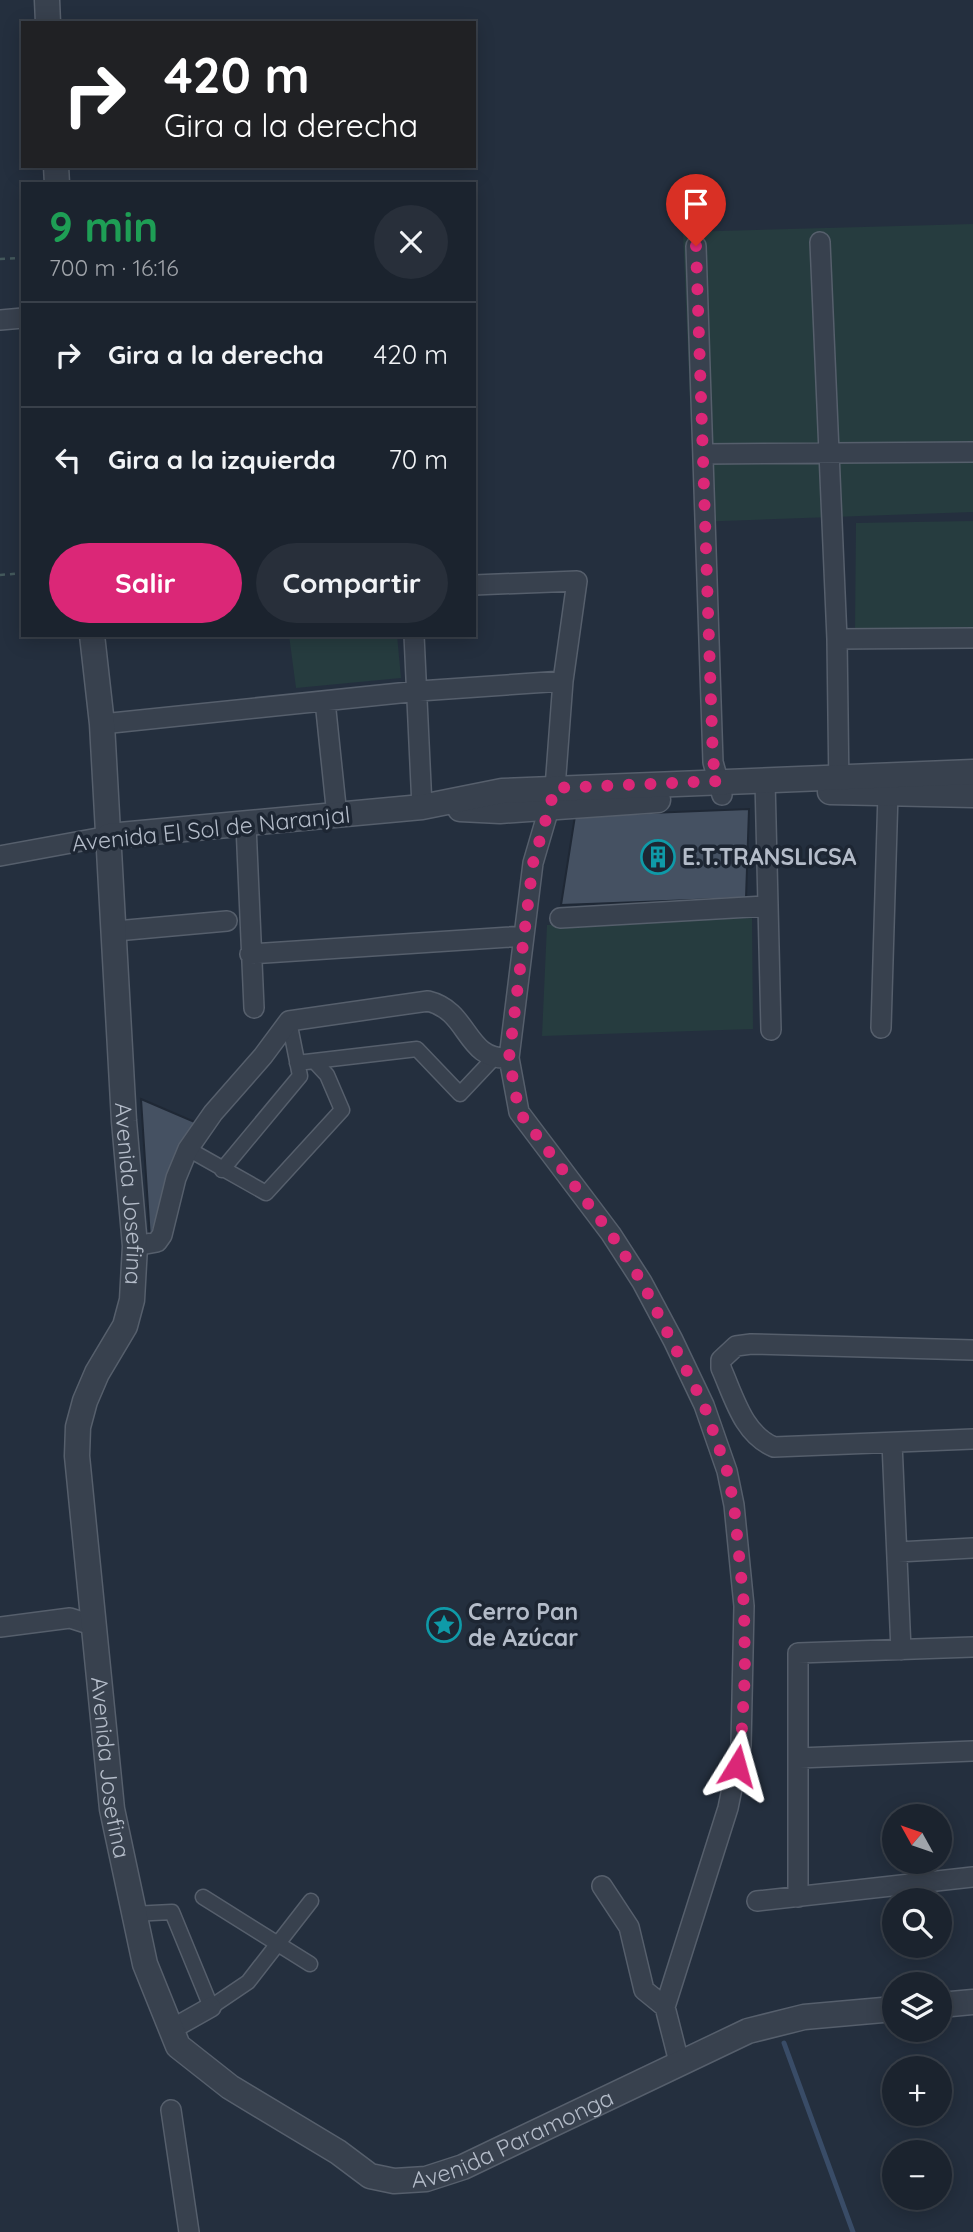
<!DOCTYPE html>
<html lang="es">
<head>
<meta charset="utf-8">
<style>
  :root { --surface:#1b232e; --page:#282f3a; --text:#f1f3f6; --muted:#a0a4aa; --line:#39404a; --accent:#db2777 }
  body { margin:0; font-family:Quicksand,sans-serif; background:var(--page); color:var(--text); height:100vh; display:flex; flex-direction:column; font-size:26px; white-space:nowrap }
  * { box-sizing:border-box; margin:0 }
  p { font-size:23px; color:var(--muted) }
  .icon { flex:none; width:38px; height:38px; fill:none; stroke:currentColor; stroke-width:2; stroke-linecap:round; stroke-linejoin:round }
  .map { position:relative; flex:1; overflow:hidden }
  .panel { position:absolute; left:21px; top:182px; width:455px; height:455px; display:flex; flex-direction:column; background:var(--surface); border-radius:0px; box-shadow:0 4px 18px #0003,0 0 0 2px var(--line) }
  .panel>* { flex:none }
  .hud { position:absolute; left:21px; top:21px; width:455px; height:147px; border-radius:0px; box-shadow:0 4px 18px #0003,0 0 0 2px var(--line); background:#202124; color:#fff; overflow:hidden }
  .needle { width:46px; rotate:310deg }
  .tools { position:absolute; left:882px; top:1804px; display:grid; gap:14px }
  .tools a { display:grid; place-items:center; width:70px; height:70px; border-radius:50%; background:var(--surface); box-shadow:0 4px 18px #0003,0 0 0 2px var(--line); font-size:35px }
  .pin { position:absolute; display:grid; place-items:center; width:60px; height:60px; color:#fff; margin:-72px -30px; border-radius:50% 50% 50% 0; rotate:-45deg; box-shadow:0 0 7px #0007 }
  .pin .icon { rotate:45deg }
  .me { position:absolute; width:77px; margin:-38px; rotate:8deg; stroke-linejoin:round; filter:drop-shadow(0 0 5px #0008) }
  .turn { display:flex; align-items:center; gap:24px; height:147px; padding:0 28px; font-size:32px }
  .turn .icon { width:91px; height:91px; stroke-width:2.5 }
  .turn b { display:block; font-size:49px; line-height:60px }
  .round { display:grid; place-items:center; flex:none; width:74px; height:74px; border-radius:37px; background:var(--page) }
  .overview { display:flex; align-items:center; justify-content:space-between; height:119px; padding:0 28px }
  h1 { font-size:42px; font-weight:700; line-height:52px; color:#1e9e55 }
  .primary-button { display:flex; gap:14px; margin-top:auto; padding:14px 28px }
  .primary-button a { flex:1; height:80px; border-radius:42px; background:var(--accent); color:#fff; font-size:28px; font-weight:700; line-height:80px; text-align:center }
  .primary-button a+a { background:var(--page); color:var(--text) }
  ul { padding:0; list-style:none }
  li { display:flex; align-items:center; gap:21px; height:105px; padding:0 28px; border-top:2px solid var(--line) }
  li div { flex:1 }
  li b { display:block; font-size:26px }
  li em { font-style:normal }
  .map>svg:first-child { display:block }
  .green { fill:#263c3f }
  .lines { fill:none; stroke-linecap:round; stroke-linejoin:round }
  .stream { stroke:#394c67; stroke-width:5 }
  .building { fill:#455162; stroke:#1f2835; stroke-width:2 }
  .pedestrian-casing { stroke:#565f6c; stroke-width:17 }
  .minor-casing { stroke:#565f6c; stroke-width:22 }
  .tertiary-casing { stroke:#565f6c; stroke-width:27 }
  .path { stroke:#44595c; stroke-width:2.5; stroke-dasharray:5 5; stroke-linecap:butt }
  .pedestrian { stroke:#38414e; stroke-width:14 }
  .minor { stroke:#38414e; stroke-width:19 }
  .tertiary { stroke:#38414e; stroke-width:24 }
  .route { stroke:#db2777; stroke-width:12; stroke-dasharray:0 21.6 }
  .labels { text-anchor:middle; stroke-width:7; stroke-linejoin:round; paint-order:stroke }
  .street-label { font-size:23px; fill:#b4bcc9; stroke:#1d2633 }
  .poi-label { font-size:23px; font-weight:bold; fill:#b4bcc9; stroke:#1d2633; text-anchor:start }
</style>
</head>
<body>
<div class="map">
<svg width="973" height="2232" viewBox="0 0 973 2232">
  <rect width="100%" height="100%" fill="#242f3e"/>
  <path class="green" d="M973 224V512L695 522 683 232Z
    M973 521V631L855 630 856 523Z
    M289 635H397L401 678 296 688Z
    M752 918 753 1029 542 1036 547 925Z"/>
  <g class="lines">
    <path class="stream" d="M784 2043 853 2232"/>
  </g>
  <path class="building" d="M749 809 746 898 561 905 575 816Z
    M141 1099 197 1123 150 1238Z"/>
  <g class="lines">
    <g class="pedestrian-casing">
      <path id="pedestrian" d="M297 1063 417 1049 460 1094 493 1059
        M188 1149 266 1193 342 1110 327 1075 314 1061
        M222 1170 300 1076 289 1021
        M203 1897 310 1964
        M132 1914 172 1912 211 2007 248 1982 311 1901"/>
    </g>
    <g class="minor-casing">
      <path id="minor" d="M820 242 837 639 839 790
        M696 246 713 762 722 795
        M0 320 23 318
        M703 454 973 452
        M474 585 577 581 563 681 555 788 533 863 509 1058 519 1112 611 1234 642 1282 673 1340 704 1405 727 1471 734 1505 744 1606 741 1745 728 1808 665 2007 679 2062
        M414 635 422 807
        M837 639 973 638
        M325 701 337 816
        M102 724 419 691 563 681
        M765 780 771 1030
        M246 825 254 1008
        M0 856 109 836
        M560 918 766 906
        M116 931 227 921
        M250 954 524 936
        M881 1028 888 793
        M135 1246 157 1242 162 1235 176 1178 188 1149 213 1113 263 1056 289 1021 428 1001C470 1011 465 1061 509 1058
        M973 1350 751 1344 736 1346 721 1360V1368C734 1397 743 1434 774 1447L973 1439
        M892 1443 901 1650
        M898 1552 973 1548
        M0 1627 70 1618 95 1626
        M799 1758 973 1751
        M602 1886 629 1927 644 1990 665 2007
        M798 1897V1653L973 1647
        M757 1901 973 1877
        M168 2025H179L211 2007
        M171 2110 189 2232"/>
    </g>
    <g class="tertiary-casing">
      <g id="tertiary">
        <path d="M47 0 48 23"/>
        <path d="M56 166 57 184"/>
        <path id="s1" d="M92 635 102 724 124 1121 135 1246 132 1300 125 1326 97 1373 85 1401 78 1427 77 1456 112 1809 145 1964 178 2046 230 2087 338 2152 370 2176 394 2181 426 2179 463 2167 748 2031 804 2017 894 2009"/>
        <path d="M830 792 973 795"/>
        <path d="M460 809 500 811 658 800"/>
        <path d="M109 836 422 807 502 791 973 772"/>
        <path d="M940 2005 973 2002"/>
      </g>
    </g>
    <path class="path" d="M0 259 23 258
      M0 575 23 573"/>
    <use href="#pedestrian" class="pedestrian"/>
    <use href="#minor" class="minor"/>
    <use href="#tertiary" class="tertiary"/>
  </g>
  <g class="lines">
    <path class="route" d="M696 246 713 762 719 781 555 788 533 863 509 1058 519 1112 611 1234 642 1282 704 1405 727 1471 734 1505 744 1605 745 1673 741 1745 737 1766"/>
  </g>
  <defs>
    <g id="building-ring" transform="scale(1.75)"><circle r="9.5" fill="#1d2633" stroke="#0f9aa8" stroke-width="1.5"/><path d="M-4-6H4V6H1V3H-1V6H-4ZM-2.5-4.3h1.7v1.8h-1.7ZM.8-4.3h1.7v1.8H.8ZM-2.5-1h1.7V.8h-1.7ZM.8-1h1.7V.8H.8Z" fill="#0f9aa8"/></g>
    <g id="sight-ring" transform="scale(1.75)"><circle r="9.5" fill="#1d2633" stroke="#0f9aa8" stroke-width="1.5"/><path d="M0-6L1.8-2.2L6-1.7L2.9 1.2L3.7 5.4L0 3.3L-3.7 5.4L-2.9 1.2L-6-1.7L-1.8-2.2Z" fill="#0f9aa8"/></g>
  </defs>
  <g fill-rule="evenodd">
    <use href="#building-ring" x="658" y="857"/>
    <use href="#sight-ring" x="444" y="1625"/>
  </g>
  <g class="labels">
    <g class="street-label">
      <text transform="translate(211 829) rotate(-6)" y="8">Avenida El Sol de Naranjal</text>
      <text dy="8" stroke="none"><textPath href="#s1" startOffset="560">Avenida Josefina</textPath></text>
      <text dy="8" stroke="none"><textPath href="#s1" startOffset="1148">Avenida Josefina</textPath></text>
      <text dy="8" stroke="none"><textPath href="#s1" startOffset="1820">Avenida Paramonga</textPath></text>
    </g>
    <g class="poi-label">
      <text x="682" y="865">E.T.TRANSLICSA</text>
      <text x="468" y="1620">Cerro Pan<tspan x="468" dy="26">de Azúcar</tspan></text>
    </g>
  </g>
</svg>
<div class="tools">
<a><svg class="needle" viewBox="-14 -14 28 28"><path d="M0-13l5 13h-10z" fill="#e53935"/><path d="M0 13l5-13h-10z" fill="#a0a4aa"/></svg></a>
<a><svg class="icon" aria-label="search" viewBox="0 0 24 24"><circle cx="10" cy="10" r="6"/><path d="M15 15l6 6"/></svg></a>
<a><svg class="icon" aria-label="layers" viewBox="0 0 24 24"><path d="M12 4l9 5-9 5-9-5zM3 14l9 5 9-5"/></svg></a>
<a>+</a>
<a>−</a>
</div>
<div class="pin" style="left:696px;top:246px;background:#d93025"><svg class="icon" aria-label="arrive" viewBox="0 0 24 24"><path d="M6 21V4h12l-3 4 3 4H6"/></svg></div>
<svg class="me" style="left:737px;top:1766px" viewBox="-20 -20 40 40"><path d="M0-17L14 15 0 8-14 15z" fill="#db2777" stroke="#fff" stroke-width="4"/></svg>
<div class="hud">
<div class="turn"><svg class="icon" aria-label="right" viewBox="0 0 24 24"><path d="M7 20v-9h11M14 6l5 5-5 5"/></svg><div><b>420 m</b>Gira a la derecha</div></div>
</div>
<section class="panel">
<div class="overview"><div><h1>9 min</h1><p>700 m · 16:16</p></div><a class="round"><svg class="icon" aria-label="close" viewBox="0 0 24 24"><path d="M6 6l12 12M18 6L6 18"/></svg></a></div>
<ul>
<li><svg class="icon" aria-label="right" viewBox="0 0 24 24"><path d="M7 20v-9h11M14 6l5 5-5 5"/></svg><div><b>Gira a la derecha</b></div><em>420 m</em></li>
<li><svg class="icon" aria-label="left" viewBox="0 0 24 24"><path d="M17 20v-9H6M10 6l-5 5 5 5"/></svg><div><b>Gira a la izquierda</b></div><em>70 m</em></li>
</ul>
<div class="primary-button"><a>Salir</a><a>Compartir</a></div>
</section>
</div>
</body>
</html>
